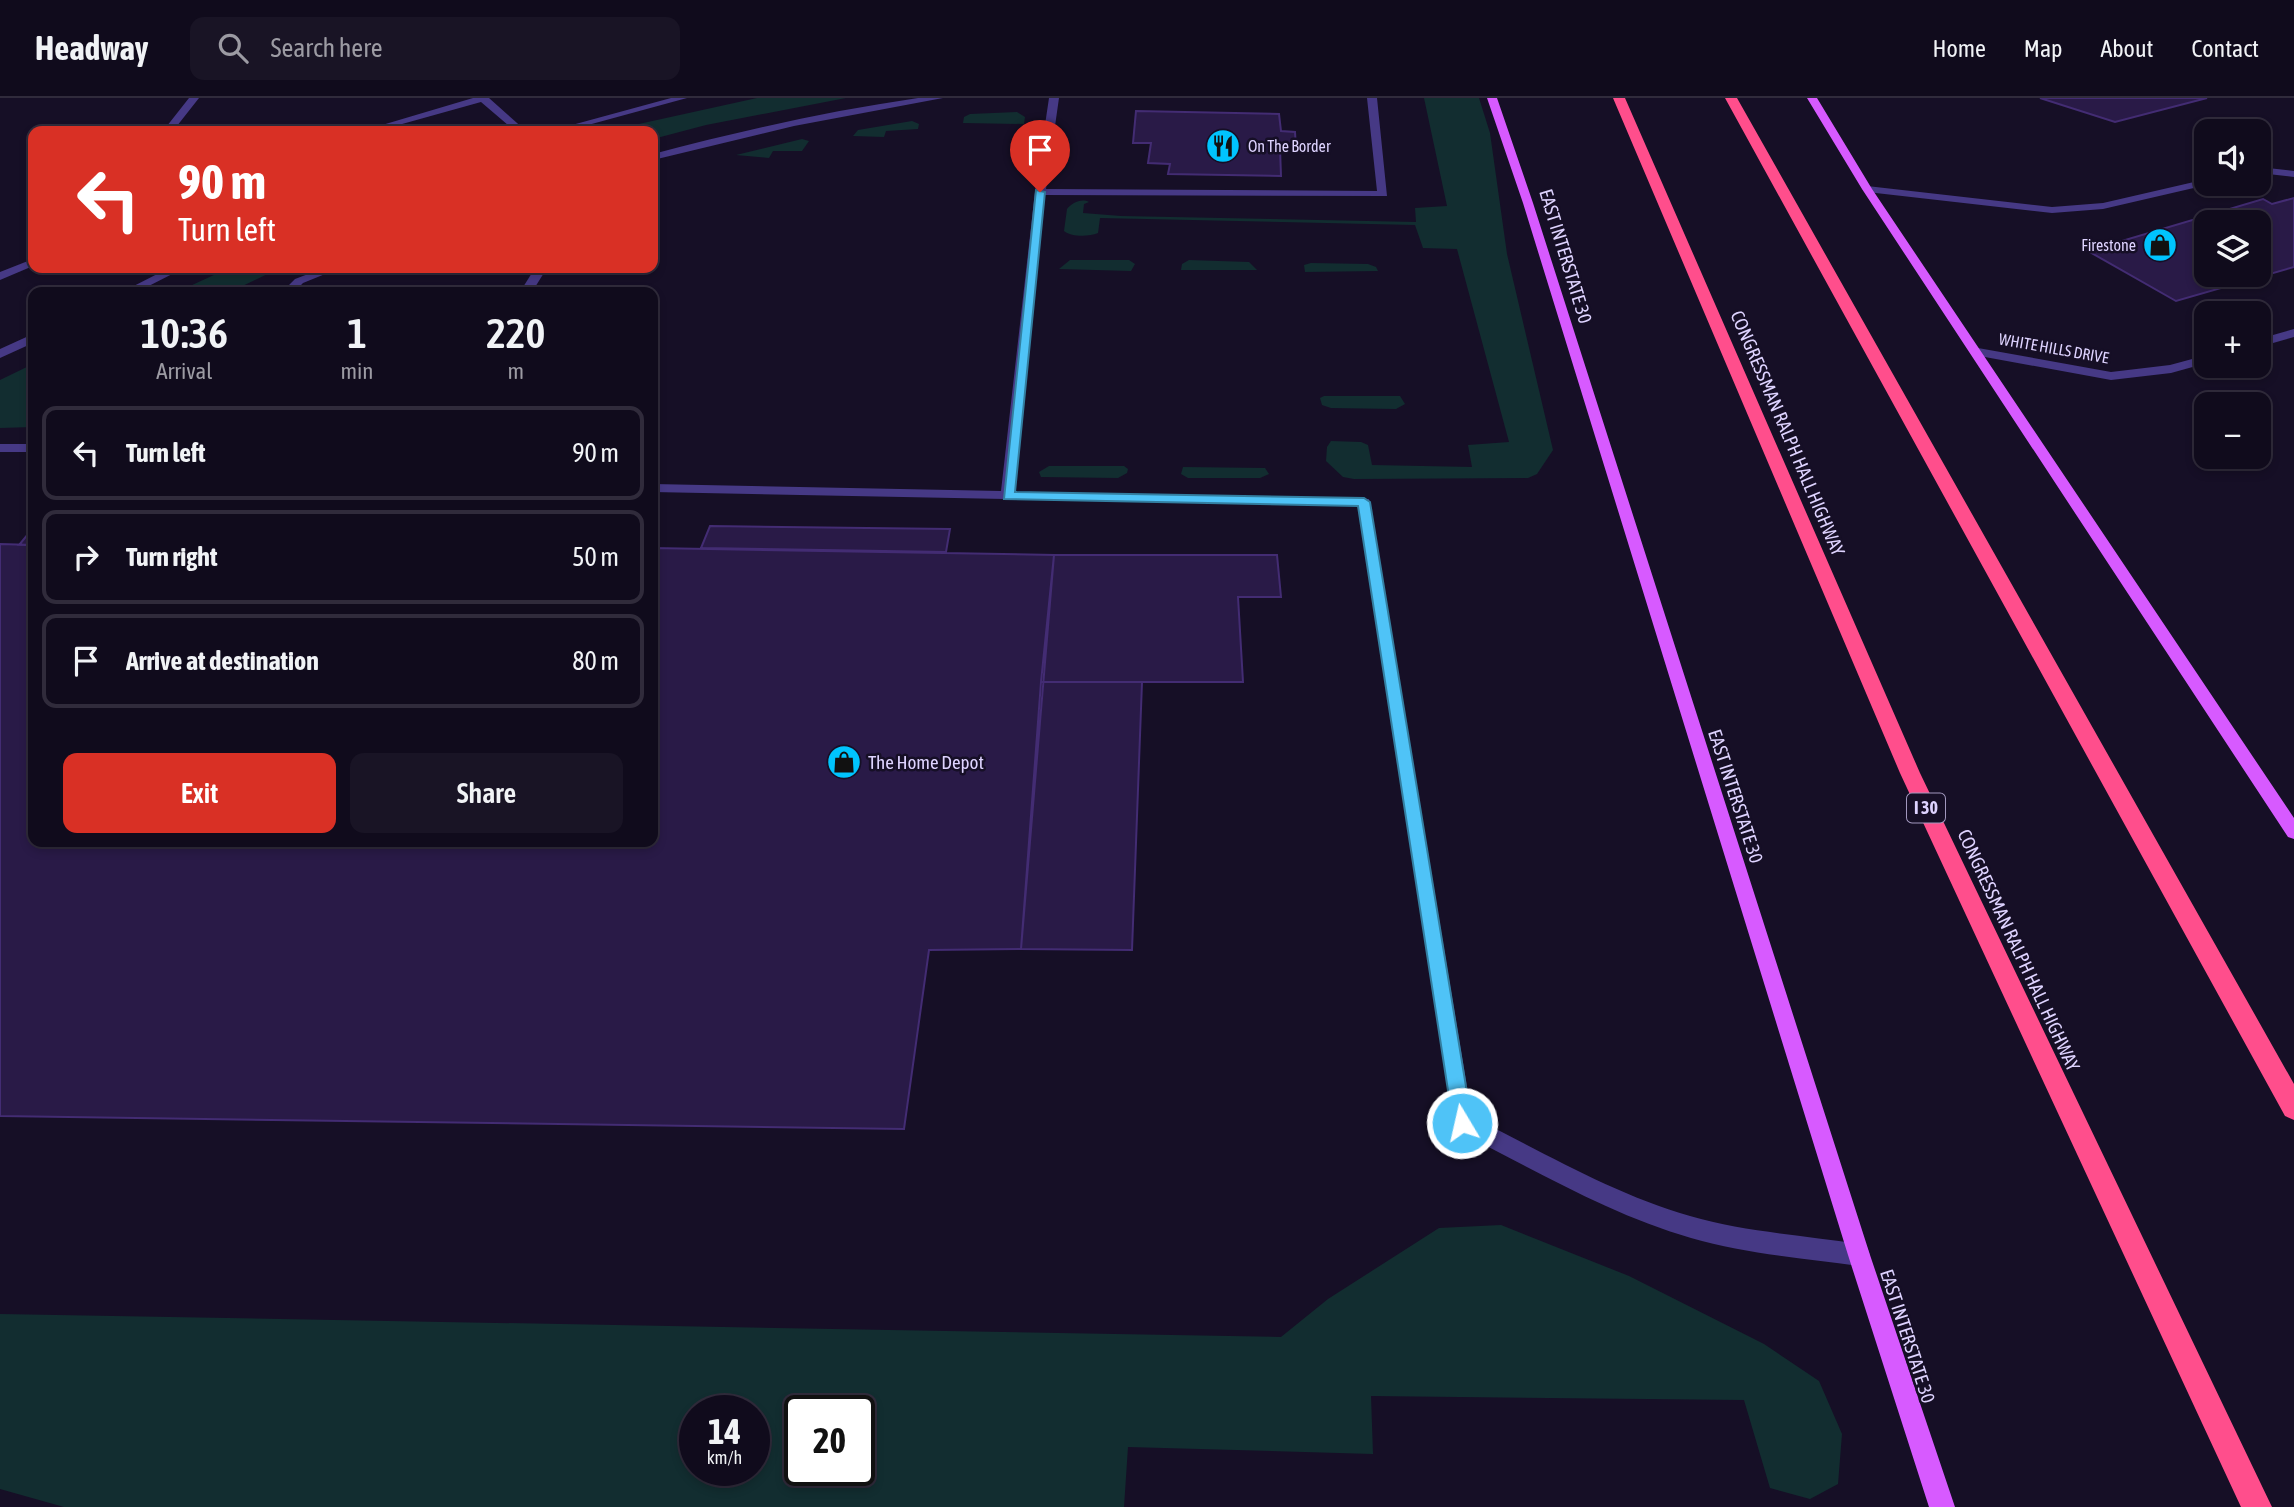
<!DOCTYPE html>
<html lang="en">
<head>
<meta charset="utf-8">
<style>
  :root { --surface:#100b1c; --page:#191425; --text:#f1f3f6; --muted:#9c9ba3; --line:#302b3b; --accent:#d93025 }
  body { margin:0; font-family:"Asap Condensed",sans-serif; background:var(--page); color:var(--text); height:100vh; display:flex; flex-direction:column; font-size:26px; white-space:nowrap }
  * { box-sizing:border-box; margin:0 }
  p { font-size:23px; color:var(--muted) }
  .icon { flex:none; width:38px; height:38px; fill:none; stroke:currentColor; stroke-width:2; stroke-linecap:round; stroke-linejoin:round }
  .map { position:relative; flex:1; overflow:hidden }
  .sheet { position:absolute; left:28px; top:189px; width:630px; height:560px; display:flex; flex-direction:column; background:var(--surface); border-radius:14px; box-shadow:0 4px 10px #0003,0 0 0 2px var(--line) }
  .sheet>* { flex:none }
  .guide { position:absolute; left:28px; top:28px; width:630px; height:147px; border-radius:14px; box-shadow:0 4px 10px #0003,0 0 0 2px var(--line); background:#d93025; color:#fff; overflow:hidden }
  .tools { position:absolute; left:2194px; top:21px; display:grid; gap:14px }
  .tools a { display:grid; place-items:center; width:77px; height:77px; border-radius:14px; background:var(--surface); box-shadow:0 4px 10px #0003,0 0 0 2px var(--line); font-size:35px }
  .speed { position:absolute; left:679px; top:1297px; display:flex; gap:14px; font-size:35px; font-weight:700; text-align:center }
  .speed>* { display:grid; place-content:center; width:91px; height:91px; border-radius:50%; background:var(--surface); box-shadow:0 4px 10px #0003,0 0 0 2px var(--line); line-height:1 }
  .speed small { font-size:18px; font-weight:400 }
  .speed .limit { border:4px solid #111; border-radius:10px; background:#fff; color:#111 }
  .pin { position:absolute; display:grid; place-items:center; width:60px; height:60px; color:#fff; margin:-72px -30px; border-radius:50% 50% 50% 0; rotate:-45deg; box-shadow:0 0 7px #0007 }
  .pin .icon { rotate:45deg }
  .me { position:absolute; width:77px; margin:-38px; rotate:351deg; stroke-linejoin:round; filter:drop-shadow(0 0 5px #0008) }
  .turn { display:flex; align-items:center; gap:24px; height:147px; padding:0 35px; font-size:32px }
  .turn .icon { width:91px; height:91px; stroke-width:2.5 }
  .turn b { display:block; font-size:49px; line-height:60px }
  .eta { display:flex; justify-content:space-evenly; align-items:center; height:119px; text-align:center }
  .eta b { font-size:42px; font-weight:600; line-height:49px }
  .button { display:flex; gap:14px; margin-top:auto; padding:14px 35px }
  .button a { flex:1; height:80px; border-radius:14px; background:var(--accent); color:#fff; font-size:28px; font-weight:600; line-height:80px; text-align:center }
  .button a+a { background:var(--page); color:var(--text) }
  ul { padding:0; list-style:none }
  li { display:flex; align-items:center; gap:21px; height:94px; margin:0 14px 10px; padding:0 21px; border:4px solid var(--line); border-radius:14px }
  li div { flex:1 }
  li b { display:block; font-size:26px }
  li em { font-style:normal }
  header { display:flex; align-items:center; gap:42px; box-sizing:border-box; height:98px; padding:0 35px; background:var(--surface); border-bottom:2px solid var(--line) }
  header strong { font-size:33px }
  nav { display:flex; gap:38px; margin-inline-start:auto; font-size:24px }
  .search { width:490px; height:63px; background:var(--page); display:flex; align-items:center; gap:18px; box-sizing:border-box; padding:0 24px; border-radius:14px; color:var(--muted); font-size:26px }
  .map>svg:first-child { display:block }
  .green { fill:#122d30; fill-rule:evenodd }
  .building { fill:#291a47; stroke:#432c73; stroke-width:2; fill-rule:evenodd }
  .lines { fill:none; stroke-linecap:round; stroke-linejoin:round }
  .minor { fill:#463985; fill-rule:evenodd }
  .major { fill:#d75aff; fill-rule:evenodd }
  .highway { fill:#ff4e8c; fill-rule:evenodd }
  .route { fill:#4fc3f7; stroke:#337fa1; stroke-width:2 }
  .labels { text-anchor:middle; stroke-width:5; stroke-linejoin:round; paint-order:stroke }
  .far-poi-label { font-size:16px; fill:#ded3ff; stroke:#160f26; text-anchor:start }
  .far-street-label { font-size:16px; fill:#ded3ff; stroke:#160f26 }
  .shield { fill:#160f26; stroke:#a298be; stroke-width:2 }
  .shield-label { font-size:18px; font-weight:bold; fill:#ded3ff }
  .street-label { font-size:19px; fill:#ded3ff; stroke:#160f26 }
  .poi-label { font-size:19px; fill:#ded3ff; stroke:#160f26; text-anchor:start }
</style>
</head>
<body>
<header>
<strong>Headway</strong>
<div class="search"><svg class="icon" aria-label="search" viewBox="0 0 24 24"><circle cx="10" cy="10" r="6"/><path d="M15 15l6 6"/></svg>Search here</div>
<nav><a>Home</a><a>Map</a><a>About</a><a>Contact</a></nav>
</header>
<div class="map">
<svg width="2294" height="1409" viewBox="0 0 2294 1409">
  <rect width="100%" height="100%" fill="#160f26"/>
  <path class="green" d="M757 0H846L706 27 653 41V33H607Z
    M1424 0H1479L1490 35 1507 156 1553 352 1537 376 1528 380 1354 381 1343 379 1326 363 1327 349 1331 343 1361 344 1368 347 1372 367 1472 369 1468 347 1509 344 1457 151 1423 150 1415 127 1100 120 1098 135C1088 139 1072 139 1064 133L1067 111C1072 105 1081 100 1089 104L1084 106 1083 115 1121 118 1416 124 1415 110 1447 108Z
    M1017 14 1025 19 1024 26 963 25 964 19 970 16Z
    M912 23 919 26 918 31 886 33 884 39 853 38 858 32Z
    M802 41 809 43 802 53H773L769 60 736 57Z
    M1070 162H1129L1135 166 1131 173 1059 171Z
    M1189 162 1249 164 1257 172H1181L1182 166Z
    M1311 165 1368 166 1376 169 1378 173 1305 174 1304 167Z
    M229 170H280L230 194H177Z
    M33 266V329L0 330V282Z
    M1324 298H1400L1405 306 1396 311 1331 310 1322 307 1320 300Z
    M1049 368H1124L1128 371 1127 375 1118 380 1041 379 1039 374Z
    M1183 369 1265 370 1269 376 1260 380H1188L1181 376Z
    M1501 1127 1629 1178 1764 1246 1819 1283 1842 1336 1838 1386 1810 1401 1770 1390 1744 1302 1371 1298 1373 1356 1128 1349 1124 1409H64L0 1391V1216L1281 1239 1328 1201 1439 1130ZM754 1312V1372H695V1312ZM859 1312V1372H800V1312Z"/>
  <path class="building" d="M2040 0H2207L2115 24Z
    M1136 13 1279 16 1281 33 1295 34 1296 50H1280L1281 78 1168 76 1170 66 1148 65 1151 45H1133Z
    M2294 100V169L2176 203 2088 153 2263 101 2272 106ZM2207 124H2259V177H2207Z
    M710 428 950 431 946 454 701 450Z
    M33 430V447H19Z
    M0 446 33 447V744H653V450L1054 457 1021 851 929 852 904 1031 0 1018Z
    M1054 457H1277L1281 499H1238L1243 584H1041Z
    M1041 584H1142L1132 852 1021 851Z"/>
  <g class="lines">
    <path class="minor" d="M189 0H199L173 33H163Z
      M473 0H489L526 33H515L481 4 377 33H362Z
      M671 0H687L566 33H550Z
      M918 0H943L794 28 653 62V56C740 33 828 13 918 0Z
      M1049 0H1059L1046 91 1377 93 1367 0H1377L1387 98 1045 97 1015 394 1369 401 1472 1019C1543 1054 1613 1096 1690 1118 1745 1134 1803 1137 1859 1146L1867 1149 1870 1157 1867 1165 1859 1168C1803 1160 1746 1156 1691 1140 1608 1116 1532 1070 1455 1032L1358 408 653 394V386L1001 393 1035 94Z
      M2259 69 2294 73V79L2259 75Z
      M2207 81V86H2211L2103 111 2052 115 1867 94 1862 91 1867 88 2052 109 2103 105Z
      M33 161V168L0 182V174Z
      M169 170H184L137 194H122Z
      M324 170H340L303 185 294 194H282L295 181Z
      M535 170H547L532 194H520Z
      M2294 231V239L2259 249V241Z
      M33 236V245L0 260V251Z
      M1978 250 2111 274 2170 267 2207 257V265L2171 275 2111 282 1974 257 1972 254Z
      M0 346H33V354H0Z"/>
    <path class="major" d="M1487 0H1497L1533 105 1870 1157 1955 1409H1929L1848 1157 1523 105Z
      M1807 0H1817L1872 91 2294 720V741L2288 739 1862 91Z"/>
    <path class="highway" d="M1613 0H1625L1920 675 2272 1409H2241L1900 675Z
      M1725 0H1737L2294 986V1022L2285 1018Z"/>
  </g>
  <path class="route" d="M1036 92 1045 94 1015 394 1364 400 1370 404 1472 1025 1469 1031 1462 1034 1455 1031 1453 1025 1358 408 1004 401Z"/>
  <defs>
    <g id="restaurant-disc" transform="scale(1.75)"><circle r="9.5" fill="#00c4fe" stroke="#160f26"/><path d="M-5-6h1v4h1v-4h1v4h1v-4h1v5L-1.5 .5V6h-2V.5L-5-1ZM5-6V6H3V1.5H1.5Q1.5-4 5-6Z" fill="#111"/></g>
    <g id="shop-disc" transform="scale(1.75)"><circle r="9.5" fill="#00c4fe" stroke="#160f26"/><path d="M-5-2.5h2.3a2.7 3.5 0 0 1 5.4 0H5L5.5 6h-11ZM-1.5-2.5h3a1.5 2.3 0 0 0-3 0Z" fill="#111"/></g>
  </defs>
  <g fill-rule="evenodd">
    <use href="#restaurant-disc" x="1223" y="48"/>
    <use href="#shop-disc" x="2160" y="147"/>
    <use href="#shop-disc" x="844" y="664"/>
  </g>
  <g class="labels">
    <g class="far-poi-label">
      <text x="1248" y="54">On The Border</text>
      <text x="2136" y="153" text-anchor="end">Firestone</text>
    </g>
    <g class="far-street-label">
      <text transform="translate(2054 250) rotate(10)" y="6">WHITE HILLS DRIVE</text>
    </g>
    <rect class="shield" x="1907" y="695.5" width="38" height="29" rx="5"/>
    <g class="shield-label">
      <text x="1926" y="716">I 30</text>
    </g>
    <g class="street-label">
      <text transform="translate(1566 158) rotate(73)" y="7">EAST INTERSTATE 30</text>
      <text transform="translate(1788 335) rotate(67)" y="7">CONGRESSMAN RALPH HALL HIGHWAY</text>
      <text transform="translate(1736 698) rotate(72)" y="7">EAST INTERSTATE 30</text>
      <text transform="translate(2019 852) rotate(65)" y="7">CONGRESSMAN RALPH HALL HIGHWAY</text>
      <text transform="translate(1908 1238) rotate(72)" y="7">EAST INTERSTATE 30</text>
    </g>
    <g class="poi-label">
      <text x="868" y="671">The Home Depot</text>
    </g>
  </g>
</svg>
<div class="tools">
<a><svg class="icon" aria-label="sound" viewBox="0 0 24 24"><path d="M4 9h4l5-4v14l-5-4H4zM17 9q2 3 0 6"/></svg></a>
<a><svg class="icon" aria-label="layers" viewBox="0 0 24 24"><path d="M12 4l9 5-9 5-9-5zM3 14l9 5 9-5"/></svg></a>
<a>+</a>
<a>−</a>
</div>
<div class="speed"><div>14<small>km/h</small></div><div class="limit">20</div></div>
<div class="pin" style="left:1040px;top:94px;background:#d93025"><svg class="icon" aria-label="arrive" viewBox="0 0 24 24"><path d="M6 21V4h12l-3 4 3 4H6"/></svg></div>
<svg class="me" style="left:1462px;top:1025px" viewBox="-20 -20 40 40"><circle r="17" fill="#4fc3f7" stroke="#fff" stroke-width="3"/><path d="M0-11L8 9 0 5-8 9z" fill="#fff"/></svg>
<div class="guide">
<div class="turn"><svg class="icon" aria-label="left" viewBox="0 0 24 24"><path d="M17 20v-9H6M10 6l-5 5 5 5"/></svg><div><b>90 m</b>Turn left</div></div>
</div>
<section class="sheet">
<div class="eta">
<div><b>10:36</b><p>Arrival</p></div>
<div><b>1</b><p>min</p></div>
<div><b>220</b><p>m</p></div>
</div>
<ul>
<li><svg class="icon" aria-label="left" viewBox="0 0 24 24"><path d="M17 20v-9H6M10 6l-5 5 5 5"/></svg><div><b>Turn left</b></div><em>90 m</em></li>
<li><svg class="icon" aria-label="right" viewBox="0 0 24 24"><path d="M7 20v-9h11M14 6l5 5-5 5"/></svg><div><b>Turn right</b></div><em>50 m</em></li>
<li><svg class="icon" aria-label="arrive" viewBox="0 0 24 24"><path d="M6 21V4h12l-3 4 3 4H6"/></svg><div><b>Arrive at destination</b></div><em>80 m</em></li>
</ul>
<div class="button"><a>Exit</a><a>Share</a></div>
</section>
</div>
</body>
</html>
